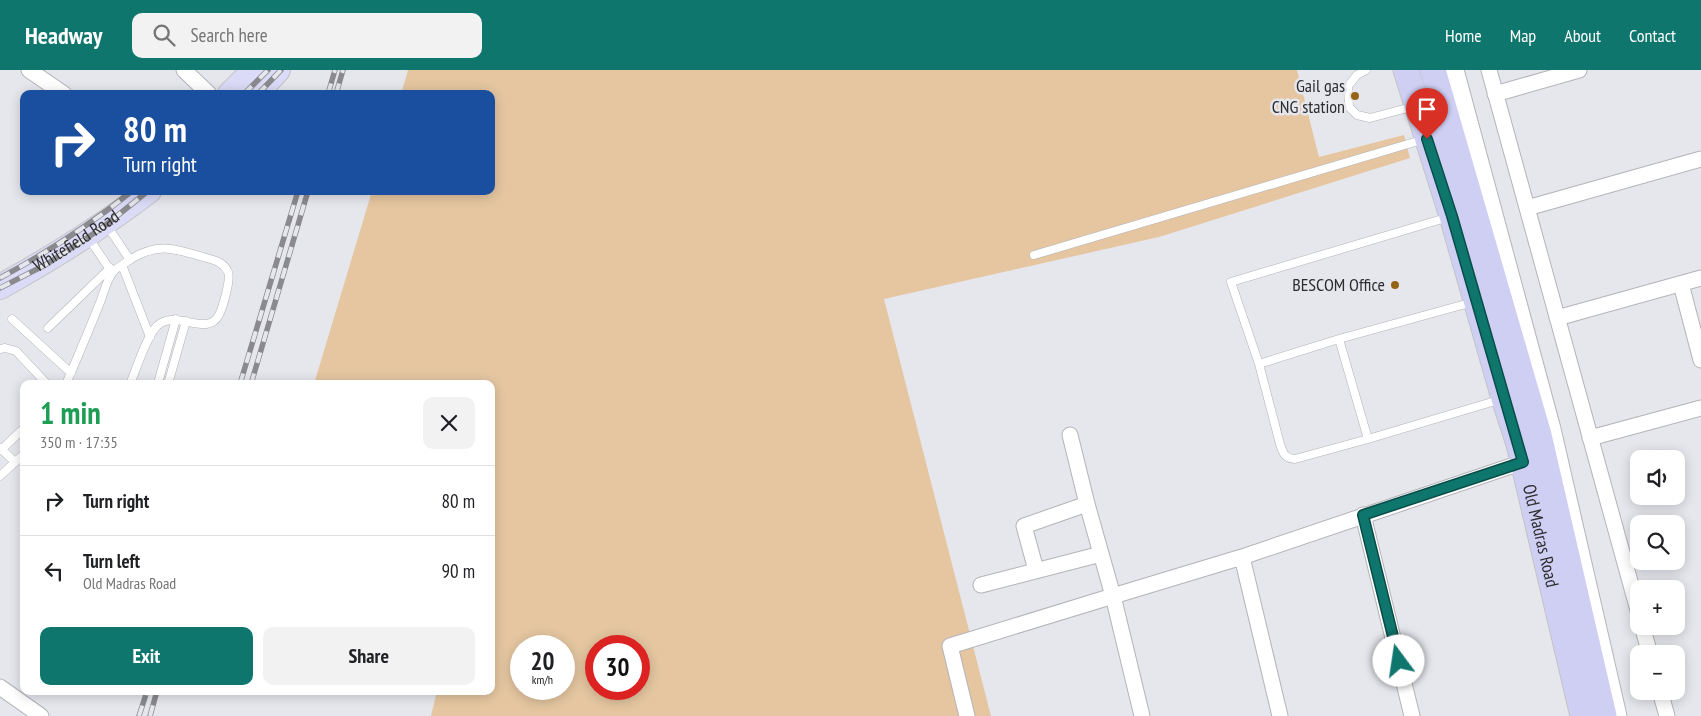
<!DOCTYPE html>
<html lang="en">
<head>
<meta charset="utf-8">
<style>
  :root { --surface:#fff; --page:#f2f2f2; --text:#202124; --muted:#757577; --line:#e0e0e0; --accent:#0f766e }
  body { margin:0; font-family:"PT Sans Narrow",sans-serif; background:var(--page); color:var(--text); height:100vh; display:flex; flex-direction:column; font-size:19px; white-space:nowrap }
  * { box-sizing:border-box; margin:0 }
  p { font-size:16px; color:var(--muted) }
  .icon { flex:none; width:28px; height:28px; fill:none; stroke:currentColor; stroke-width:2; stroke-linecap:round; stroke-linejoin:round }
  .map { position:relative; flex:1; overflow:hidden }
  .side { position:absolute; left:20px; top:310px; width:475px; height:315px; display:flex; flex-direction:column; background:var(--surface); border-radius:10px; box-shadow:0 2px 12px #0003 }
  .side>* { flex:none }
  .banner { position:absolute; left:20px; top:20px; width:475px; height:105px; border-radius:10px; box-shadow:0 2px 12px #0003; background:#1a4fa0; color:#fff; overflow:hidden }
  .controls { position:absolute; left:1630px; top:380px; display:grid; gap:10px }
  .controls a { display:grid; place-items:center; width:55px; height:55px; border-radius:10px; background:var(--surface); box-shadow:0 2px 12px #0003; font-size:25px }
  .speed { position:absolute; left:510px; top:565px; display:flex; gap:10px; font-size:25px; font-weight:700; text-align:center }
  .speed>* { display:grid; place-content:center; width:65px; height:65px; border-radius:50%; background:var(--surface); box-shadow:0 2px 12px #0003; line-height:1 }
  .speed small { font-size:12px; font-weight:400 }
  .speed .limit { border:8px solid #d22; background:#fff; color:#111 }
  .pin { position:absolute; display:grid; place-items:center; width:42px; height:42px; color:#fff; margin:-51px -21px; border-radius:50% 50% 50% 0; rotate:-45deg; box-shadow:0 0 5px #0007 }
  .pin .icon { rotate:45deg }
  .me { position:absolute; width:55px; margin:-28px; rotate:346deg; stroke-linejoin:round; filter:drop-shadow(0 0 4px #0008) }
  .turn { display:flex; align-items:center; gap:18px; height:105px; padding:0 20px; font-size:22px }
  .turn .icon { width:65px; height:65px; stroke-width:2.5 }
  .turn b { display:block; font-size:35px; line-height:42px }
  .round { display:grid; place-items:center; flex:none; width:52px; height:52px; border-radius:10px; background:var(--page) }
  .overview { display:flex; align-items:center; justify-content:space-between; height:85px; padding:0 20px }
  h1 { font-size:30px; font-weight:600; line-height:38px; color:#1e9e55 }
  .action { display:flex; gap:10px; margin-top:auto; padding:10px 20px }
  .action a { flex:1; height:58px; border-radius:10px; background:var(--accent); color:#fff; font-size:20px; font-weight:600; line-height:58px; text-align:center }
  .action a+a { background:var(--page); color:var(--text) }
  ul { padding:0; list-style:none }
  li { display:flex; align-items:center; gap:15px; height:70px; padding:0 20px; border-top:1px solid var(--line) }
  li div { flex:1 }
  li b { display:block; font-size:19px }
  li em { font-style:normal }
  header { display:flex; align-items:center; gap:30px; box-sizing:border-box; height:70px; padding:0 25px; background:var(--accent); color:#fff }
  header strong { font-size:24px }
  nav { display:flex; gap:28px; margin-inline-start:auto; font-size:18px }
  .search { width:350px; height:45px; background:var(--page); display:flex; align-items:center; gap:12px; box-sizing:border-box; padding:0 18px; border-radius:10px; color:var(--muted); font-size:19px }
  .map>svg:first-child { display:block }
  .green { fill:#e5c6a1; fill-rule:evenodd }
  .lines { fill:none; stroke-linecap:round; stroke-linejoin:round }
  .service-casing { stroke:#b3b3b9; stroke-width:9 }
  .minor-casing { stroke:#b3b3b9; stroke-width:17 }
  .tertiary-casing { stroke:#b3b3b9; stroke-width:21 }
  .primary-casing { stroke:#c4c4c5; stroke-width:26 }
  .trunk-casing { stroke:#c4c4c5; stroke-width:27 }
  .service { stroke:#fff; stroke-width:8 }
  .minor { stroke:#fff; stroke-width:15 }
  .tertiary { stroke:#fff; stroke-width:19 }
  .primary { stroke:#dbdbf7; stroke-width:24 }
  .trunk { stroke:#cfcff4; stroke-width:25 }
  .rail-casing { stroke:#8a8a8e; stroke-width:5.5 }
  .rail { stroke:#e6e7ed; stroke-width:4; stroke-dasharray:11; stroke-linecap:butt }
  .route-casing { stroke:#0a4d48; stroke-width:12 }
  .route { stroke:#0f766e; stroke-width:9 }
  .poi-dot { fill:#956315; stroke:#e6e7ed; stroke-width:2 }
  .labels { text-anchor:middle; stroke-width:5; stroke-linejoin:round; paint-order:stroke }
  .poi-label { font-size:18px; fill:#2d2d2f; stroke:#e6e7ed; text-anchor:end }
  .street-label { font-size:18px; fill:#2d2d2f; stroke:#e6e7ed }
</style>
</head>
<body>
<header>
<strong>Headway</strong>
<div class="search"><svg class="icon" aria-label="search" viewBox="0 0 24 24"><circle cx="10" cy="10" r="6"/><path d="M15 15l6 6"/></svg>Search here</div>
<nav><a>Home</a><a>Map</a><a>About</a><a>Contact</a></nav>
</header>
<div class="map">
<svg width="1701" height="646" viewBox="0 0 1701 646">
  <rect width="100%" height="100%" fill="#e6e7ed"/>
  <path class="green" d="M408 0H1297L1319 87 1404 65 1410 88 1159 167 884 229 991 646H431L437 621H491V314H314L372 121H491V24H401ZM521 576H564V619H521ZM596 576H639V619H596Z"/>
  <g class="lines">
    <g class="service-casing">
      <path id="service" d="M1366 0 1357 5 1348 16 1349 37 1357 45 1370 48 1415 36
        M1449 147 1231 212 1259 294 1280 374C1283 383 1284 388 1295 389L1368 369 1502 329
        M106 154 130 190
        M88 167 111 201
        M1034 185 1425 69
        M122 195 150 267
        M12 249 71 303
        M48 258 110 198
        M1339 269 1368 369
        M0 279 5 278 16 281 47 314
        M1259 294 1339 269 1473 232
        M158 313 176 249
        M66 314C78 286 90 258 101 230 104 222 107 209 113 202 116 198 124 194 128 191 156 172 173 178 203 187 213 190 223 191 228 202 231 209 223 237 219 245 207 268 175 238 157 256 147 265 136 300 130 314
        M168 314 186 251
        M0 378 15 392
        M1 380 24 358
        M0 406 24 384"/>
    </g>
    <g class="minor-casing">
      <path id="minor" d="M29 0 64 24
        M184 0 209 24
        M1489 0 1639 544
        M1495 24 1579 0
        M1527 138 1701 89
        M1681 214 1701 290
        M1557 248 1701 208
        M1070 365 1087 434
        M1590 368 1701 338
        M1363 445 1412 646
        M981 515 1101 484
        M1642 556 1650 584
        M0 617 41 646
        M1660 621 1667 646
        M967 646 950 576 1113 526 1087 434 1024 456 1036 500
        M1142 646 1113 526 1242 487
        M1280 646 1242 487 1523 392"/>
    </g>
    <g class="tertiary-casing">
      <path id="tertiary" d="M1454 0 1551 359 1617 646"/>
    </g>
    <g class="primary-casing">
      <g id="primary">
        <path d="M230 24 254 0"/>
        <path d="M256 24 278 0"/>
        <path id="s1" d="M0 217C52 188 102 157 149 121"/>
      </g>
    </g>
    <g class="trunk-casing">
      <g id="trunk">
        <path id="s2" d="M1406 0 1452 146 1504 328 1519 374 1583 646"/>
        <path d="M1433 0 1539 365 1604 646"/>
      </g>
    </g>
    <use href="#service" class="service"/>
    <use href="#minor" class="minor"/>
    <use href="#tertiary" class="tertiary"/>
    <use href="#primary" class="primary"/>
    <use href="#trunk" class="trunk"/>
    <g class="rail-casing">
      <path id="rail" d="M244 24 268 0
        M258 24 281 0
        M328 24 335 0
        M336 24 343 0
        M0 208C48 182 90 155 132 121
        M0 218 47 194 102 158 148 121
        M240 314 298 121
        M251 314 308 121
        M139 646 147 621
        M150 646 157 621"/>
    </g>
    <use href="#rail" class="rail"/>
  </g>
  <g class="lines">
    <g class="route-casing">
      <path id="route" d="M1399 591 1363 445 1523 392 1452 146 1427 69"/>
    </g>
    <use href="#route" class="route"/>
  </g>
  <g class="poi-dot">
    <circle cx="1355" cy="26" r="5"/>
    <circle cx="1395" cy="215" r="5"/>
  </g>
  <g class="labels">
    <g class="poi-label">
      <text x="1345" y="22">Gail gas<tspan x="1345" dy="21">CNG station</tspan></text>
      <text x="1385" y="221">BESCOM Office</text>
    </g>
    <g class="street-label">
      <text dy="6" stroke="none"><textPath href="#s1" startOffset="89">Whitefield Road</textPath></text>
      <text dy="6" stroke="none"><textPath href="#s2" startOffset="485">Old Madras Road</textPath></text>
    </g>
  </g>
</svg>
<div class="controls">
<a><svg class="icon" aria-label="sound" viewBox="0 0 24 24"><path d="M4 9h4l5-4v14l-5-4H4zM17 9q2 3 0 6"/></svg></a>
<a><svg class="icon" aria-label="search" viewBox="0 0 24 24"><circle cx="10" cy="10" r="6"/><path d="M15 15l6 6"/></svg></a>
<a>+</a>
<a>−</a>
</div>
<div class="speed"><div>20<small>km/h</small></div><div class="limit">30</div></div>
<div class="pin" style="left:1427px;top:69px;background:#d93025"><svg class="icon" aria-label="arrive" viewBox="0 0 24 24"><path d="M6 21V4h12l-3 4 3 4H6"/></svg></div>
<svg class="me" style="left:1399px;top:591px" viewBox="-20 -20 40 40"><circle r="19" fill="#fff"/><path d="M0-13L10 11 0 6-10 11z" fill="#0f766e"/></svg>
<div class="banner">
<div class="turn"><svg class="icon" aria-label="right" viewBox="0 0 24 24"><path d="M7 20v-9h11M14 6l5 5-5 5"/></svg><div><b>80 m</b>Turn right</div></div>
</div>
<section class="side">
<div class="overview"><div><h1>1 min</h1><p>350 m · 17:35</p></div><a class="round"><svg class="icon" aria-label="close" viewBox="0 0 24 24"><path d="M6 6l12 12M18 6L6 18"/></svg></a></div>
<ul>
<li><svg class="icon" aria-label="right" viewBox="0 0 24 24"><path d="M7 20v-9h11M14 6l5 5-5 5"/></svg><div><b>Turn right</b></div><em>80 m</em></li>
<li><svg class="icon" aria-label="left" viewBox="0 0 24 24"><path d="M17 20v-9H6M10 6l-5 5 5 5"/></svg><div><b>Turn left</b><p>Old Madras Road</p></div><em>90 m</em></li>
</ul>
<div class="action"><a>Exit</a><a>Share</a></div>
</section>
</div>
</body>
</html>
